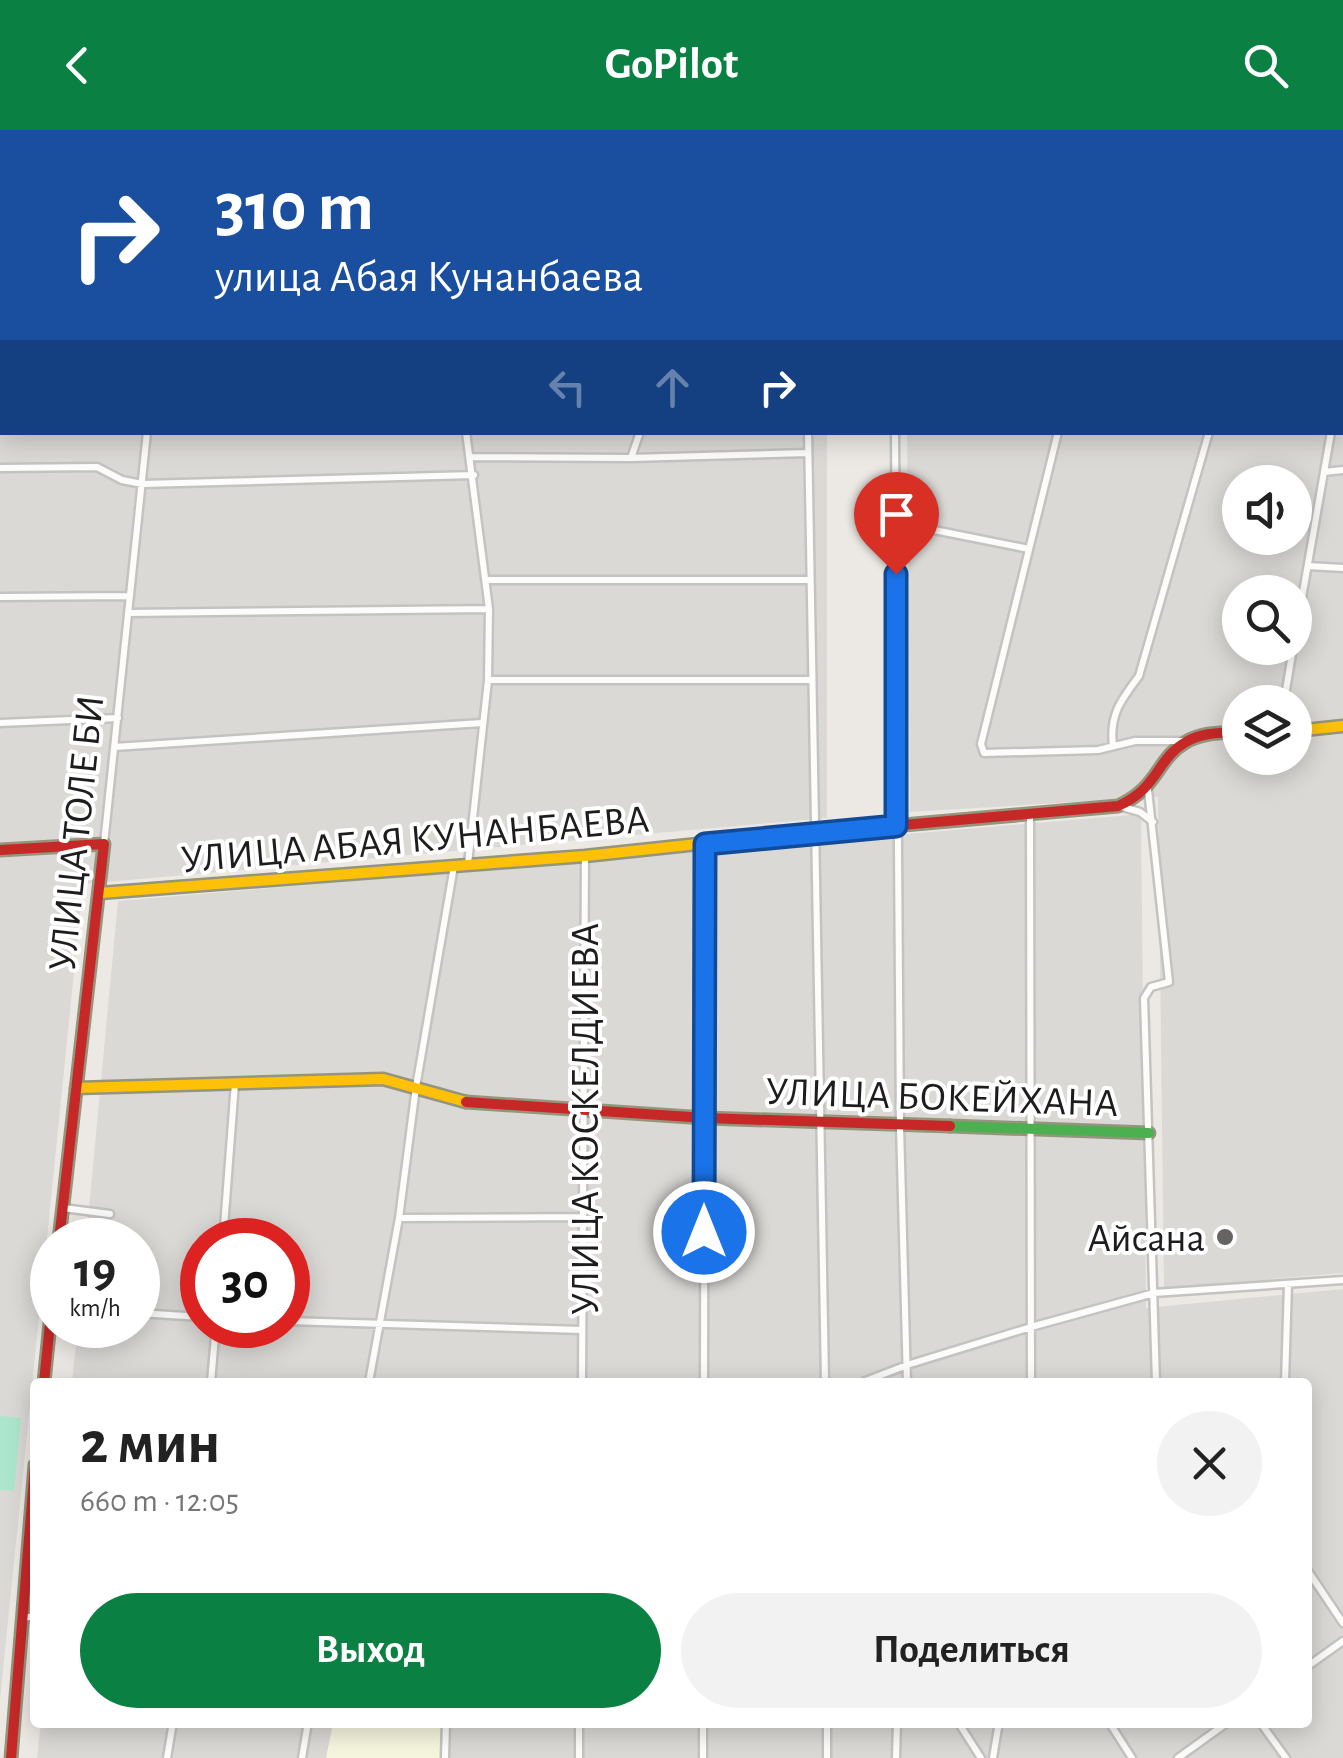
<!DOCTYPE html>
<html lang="ru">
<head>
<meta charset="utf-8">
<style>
  :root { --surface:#fff; --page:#f2f2f2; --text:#222; --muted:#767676; --accent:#0b8043 }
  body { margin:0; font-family:"Alegreya Sans",sans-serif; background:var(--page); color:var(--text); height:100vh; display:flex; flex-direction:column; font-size:38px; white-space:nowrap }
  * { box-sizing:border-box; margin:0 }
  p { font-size:32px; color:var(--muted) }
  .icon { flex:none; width:55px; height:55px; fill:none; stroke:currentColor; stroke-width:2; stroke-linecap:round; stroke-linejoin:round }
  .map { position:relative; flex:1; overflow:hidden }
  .drawer { position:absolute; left:30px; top:1248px; width:1282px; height:350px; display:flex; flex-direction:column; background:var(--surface); border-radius:10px; box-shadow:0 5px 25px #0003 }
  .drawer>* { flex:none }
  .hud { position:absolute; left:0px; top:0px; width:1345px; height:305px; box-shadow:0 5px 25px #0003; background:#1a4fa0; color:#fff; overflow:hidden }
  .tools { position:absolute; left:1222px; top:335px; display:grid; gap:20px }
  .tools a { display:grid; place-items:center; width:90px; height:90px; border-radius:50%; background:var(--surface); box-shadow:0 5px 25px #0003; font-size:50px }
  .speed { position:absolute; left:30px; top:1088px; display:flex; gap:20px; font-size:50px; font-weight:700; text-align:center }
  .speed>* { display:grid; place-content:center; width:130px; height:130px; border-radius:50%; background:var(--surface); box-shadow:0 5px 25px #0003; line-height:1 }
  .speed small { font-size:25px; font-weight:400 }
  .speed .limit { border:15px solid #d22; background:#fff; color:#111 }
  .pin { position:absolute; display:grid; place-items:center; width:85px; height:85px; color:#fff; margin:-102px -42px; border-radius:50% 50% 50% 0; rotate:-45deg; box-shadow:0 0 10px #0007 }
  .pin .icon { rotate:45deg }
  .me { position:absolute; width:110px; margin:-55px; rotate:0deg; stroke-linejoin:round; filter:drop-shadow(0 0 8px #0008) }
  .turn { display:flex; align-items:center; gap:35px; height:210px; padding:0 50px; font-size:45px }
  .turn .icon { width:130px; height:130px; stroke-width:2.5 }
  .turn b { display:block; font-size:70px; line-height:85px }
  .lanes { display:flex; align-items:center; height:95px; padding:0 50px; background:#0003; justify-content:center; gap:50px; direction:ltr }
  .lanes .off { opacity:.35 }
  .round { display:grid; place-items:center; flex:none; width:105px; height:105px; border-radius:52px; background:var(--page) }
  .head { display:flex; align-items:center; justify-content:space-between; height:170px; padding:0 50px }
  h1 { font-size:60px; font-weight:600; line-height:75px }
  .primary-button { display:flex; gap:20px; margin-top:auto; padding:20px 50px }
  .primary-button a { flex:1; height:115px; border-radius:60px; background:var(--accent); color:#fff; font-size:40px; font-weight:600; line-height:115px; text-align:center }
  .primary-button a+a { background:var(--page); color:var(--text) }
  header { display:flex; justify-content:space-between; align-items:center; height:130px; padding:0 50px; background:var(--accent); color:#fff; font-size:45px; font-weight:600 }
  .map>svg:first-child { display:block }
  .residential { fill:#dbd9d6; fill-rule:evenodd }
  .education { fill:#f6f5de }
  .pitch { fill:#ace7cd }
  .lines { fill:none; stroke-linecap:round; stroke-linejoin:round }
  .street-casing { stroke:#c4c3c1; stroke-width:11 }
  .fast-casing { stroke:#94957c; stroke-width:15 }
  .slow-casing { stroke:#94957c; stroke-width:15 }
  .jam-casing { stroke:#94957c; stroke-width:15 }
  .street { stroke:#fcfcfb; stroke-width:6 }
  .fast { stroke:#4caf50; stroke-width:10 }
  .slow { stroke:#ffc107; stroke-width:10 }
  .jam { stroke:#c62828; stroke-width:10 }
  .route-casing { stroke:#114b97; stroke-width:25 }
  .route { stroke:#1a73e8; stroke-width:18 }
  .poi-dot { fill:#656463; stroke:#fff; stroke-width:4 }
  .labels { text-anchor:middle; stroke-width:8; stroke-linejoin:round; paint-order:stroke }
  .street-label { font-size:40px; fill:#1d1d1d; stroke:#fff }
  .poi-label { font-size:40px; fill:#1d1d1d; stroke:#fff; text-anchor:end }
</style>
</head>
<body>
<header><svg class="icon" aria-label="back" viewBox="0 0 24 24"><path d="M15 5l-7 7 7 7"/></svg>GoPilot<svg class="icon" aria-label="search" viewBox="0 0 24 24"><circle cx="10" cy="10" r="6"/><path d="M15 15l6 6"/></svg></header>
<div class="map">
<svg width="1343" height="1628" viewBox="0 0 1343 1628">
  <rect width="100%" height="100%" fill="#ece9e4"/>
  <path class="residential" d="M0 0H827L2 2V302L827 303V688L83 754 0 1570Z
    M904 0H1343V1143L1164 1158 1158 667 910 682 907 303 1342 302V2ZM1240 352H1295V408H1240ZM1240 462H1295V518H1240ZM1240 572H1295V628H1240Z
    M1141 684 1146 1178 1343 1159V1628H37L41 1592H1308V1252H72L78 1195H138V1110H86L118 771ZM202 1110H288V1195H202Z"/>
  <path class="education" d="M333 1593H442L440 1628H326Z"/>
  <path class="pitch" d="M0 1286 21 1288 14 1361 0 1360Z"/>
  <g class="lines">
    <g class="street-casing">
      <path id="street" d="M434 0V2
        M721 0V2
        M833 0V2
        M894 0V2
        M177 2V0
        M662 2V0
        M1342 18H1343
        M0 59 2 58
        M1342 155H1343
        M0 198H2
        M1342 245H1343
        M466 302 489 479 488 550 468 734
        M808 302 825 1252
        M895 302 900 996 907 1252
        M1058 302 981 614 984 623 1098 620 1135 611H1182
        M471 327 631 328 808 323
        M631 328 640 302
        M0 338 97 337 122 350 142 354 474 345
        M1324 342 1343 340
        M896 408 929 399 1029 419
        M1308 436 1343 438
        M486 450H810
        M0 467 130 466
        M128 483 489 479
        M1295 508 1331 302
        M488 550H811
        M1284 572 1293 518
        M0 593 118 588
        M1113 616C1109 585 1121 570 1139 546L1209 302
        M114 617 482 593
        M1148 660 1169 852 1151 857 1144 868 1156 1252
        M1119 676 1140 682 1153 692
        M1030 685 1031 1252
        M104 714 147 302
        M63 1078 110 1084
        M399 1088 582 1087
        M223 1110 235 953
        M138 1183 202 1187
        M288 1191 582 1200
        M211 1252 216 1195
        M369 1252 399 1088 416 957 454 736
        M582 1252 585 726
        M704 1252 705 714
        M863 1252 907 1235 1031 1197 1154 1163 1343 1150
        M1285 1252 1288 1154
        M1308 1441 1343 1493
        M23 1488 35 1486
        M1308 1536 1343 1511
        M827 1592V1628
        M958 1592 981 1628
        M1109 1592 1132 1628
        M1260 1592 1286 1628
        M167 1628 173 1592
        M302 1628 308 1592
        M445 1628 446 1592
        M579 1628V1592
        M703 1628V1592
        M896 1628 897 1592
        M993 1628 999 1592
        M1178 1628 1228 1592"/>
    </g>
    <g class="fast-casing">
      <path id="fast" d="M950 996 1149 1003"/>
    </g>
    <g class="slow-casing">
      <path id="slow" d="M1295 601 1343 596
        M100 763 585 726 745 709
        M76 958 383 949 466 972"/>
    </g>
    <g class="jam-casing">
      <path id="jam" d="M745 709 1118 676C1159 658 1156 629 1186 612 1202 602 1222 603 1240 602
        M0 720 104 714 59 1110
        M466 972 705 988 950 996
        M44 1252 52 1174
        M11 1628 35 1335"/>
    </g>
    <use href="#street" class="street"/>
    <use href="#fast" class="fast"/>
    <use href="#slow" class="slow"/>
    <use href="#jam" class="jam"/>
  </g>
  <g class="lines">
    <g class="route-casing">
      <path id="route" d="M704 1102 705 714 896 696V444"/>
    </g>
    <use href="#route" class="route"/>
  </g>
  <circle class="poi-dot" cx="1225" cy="1107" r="10"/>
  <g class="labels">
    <g class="street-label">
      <text transform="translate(75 703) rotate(-84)" y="14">УЛИЦА ТОЛЕ БИ</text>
      <text transform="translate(415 708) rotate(-5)" y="14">УЛИЦА АБАЯ КУНАНБАЕВА</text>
      <text transform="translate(942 966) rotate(2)" y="14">УЛИЦА БОКЕЙХАНА</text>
      <text transform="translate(584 989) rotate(-90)" y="14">УЛИЦА КОСКЕЛДИЕВА</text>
    </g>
    <g class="poi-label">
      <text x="1205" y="1121">Айсана</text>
    </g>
  </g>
</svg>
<div class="tools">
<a><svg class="icon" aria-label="sound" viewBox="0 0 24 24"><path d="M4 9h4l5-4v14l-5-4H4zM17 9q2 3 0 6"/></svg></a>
<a><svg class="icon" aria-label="search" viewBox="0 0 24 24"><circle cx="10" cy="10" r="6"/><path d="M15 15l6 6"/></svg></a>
<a><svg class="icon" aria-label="layers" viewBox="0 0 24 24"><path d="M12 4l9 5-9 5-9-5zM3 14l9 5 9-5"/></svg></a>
</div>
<div class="speed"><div>19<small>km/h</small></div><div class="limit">30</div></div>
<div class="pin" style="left:896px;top:444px;background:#d93025"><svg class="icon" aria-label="arrive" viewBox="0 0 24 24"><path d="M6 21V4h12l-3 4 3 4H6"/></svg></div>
<svg class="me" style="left:704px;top:1102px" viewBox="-20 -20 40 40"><circle r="17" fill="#1a73e8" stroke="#fff" stroke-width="3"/><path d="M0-11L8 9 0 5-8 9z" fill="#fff"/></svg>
<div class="hud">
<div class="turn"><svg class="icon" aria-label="right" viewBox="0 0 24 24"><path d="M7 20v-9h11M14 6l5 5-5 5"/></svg><div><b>310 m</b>улица Абая Кунанбаева</div></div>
<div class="lanes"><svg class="icon off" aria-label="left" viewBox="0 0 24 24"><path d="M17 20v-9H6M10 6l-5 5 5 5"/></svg><svg class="icon off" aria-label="ahead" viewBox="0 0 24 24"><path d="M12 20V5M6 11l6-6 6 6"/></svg><svg class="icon" aria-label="right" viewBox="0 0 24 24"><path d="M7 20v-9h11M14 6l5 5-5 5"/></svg></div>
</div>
<section class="drawer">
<div class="head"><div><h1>2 мин</h1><p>660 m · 12:05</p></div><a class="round"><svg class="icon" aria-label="close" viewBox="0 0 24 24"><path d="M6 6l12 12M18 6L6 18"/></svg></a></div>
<div class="primary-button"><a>Выход</a><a>Поделиться</a></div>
</section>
</div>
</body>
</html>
